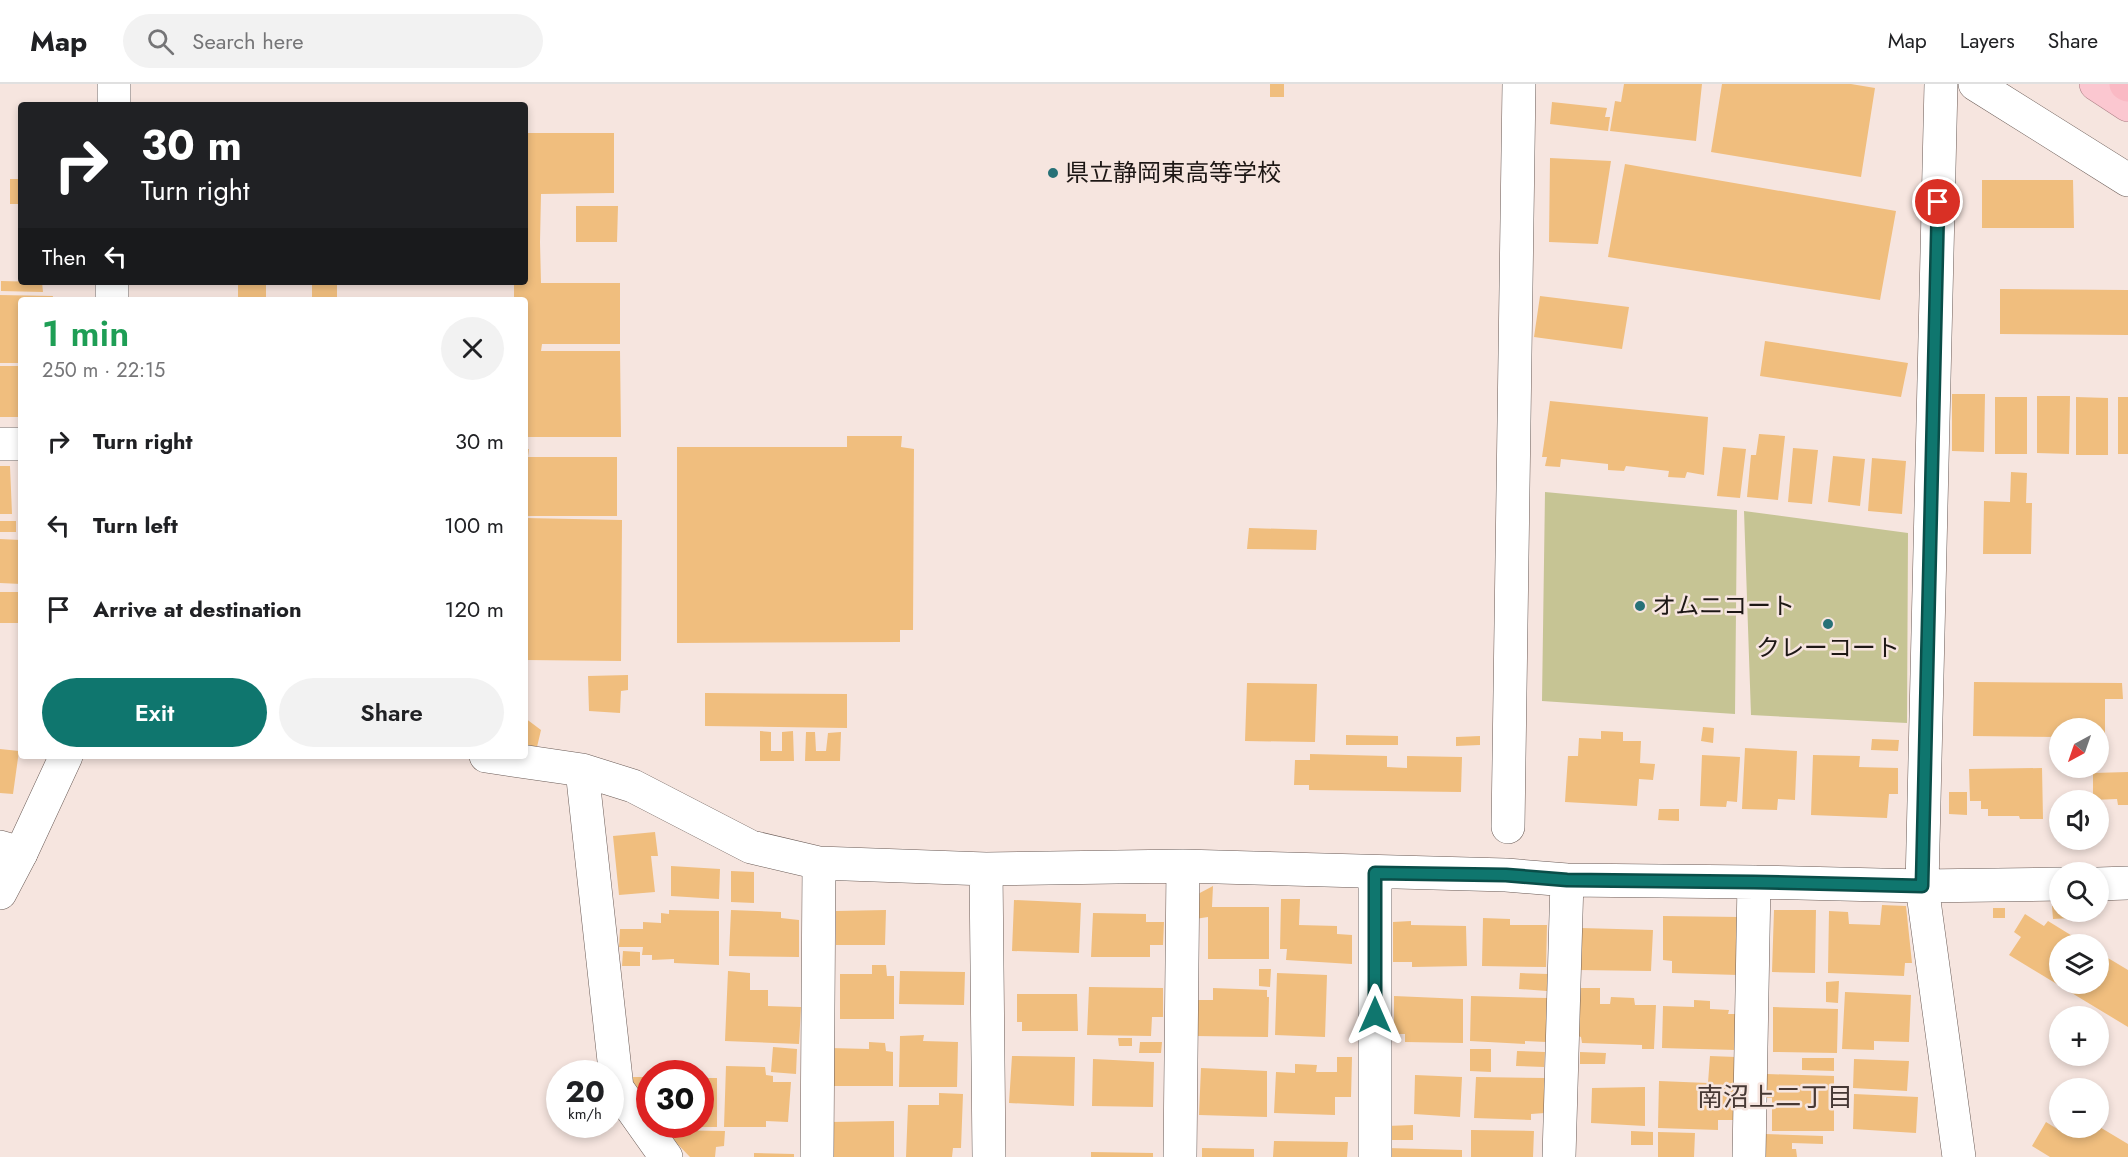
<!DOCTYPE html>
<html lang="en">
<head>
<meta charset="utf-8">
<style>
  :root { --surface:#fff; --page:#f2f2f2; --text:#202124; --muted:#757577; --line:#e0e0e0; --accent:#0f766e }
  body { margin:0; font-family:Jost,"Noto Sans JP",sans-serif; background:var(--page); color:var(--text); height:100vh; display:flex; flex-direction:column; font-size:22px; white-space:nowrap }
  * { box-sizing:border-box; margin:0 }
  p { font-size:20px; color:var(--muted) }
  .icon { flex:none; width:33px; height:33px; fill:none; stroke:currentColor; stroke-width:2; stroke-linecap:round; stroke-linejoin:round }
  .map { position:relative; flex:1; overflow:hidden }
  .panel { position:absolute; left:18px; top:213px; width:510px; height:462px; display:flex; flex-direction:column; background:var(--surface); border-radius:6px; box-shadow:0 3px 9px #0003 }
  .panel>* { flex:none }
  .hud { position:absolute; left:18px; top:18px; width:510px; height:183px; border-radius:6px; box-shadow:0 3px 9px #0003; background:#202124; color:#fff; overflow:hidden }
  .needle { width:39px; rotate:220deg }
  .fabs { position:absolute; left:2049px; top:634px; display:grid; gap:12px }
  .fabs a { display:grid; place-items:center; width:60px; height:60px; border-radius:50%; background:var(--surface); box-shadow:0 3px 9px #0003; font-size:30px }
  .speed { position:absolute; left:546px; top:976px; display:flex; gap:12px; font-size:30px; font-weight:700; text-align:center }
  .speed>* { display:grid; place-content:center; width:78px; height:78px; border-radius:50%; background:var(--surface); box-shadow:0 3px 9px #0003; line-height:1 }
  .speed small { font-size:15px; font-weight:400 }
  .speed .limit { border:9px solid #d22; background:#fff; color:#111 }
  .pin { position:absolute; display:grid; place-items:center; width:51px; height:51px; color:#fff; margin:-26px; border:3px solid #fff; border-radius:50%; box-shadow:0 2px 6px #0007 }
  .me { position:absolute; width:66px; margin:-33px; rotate:0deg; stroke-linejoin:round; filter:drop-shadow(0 0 4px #0008) }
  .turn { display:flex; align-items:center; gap:21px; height:126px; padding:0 24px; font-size:27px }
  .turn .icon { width:78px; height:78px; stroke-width:2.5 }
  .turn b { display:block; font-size:42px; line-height:51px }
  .then { display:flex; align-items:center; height:57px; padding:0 24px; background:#0003; gap:12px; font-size:22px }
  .round { display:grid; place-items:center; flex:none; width:63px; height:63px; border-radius:32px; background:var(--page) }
  .summary { display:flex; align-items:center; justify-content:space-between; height:102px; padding:0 24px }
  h1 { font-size:36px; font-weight:600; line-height:45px; color:#1e9e55 }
  .button { display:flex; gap:12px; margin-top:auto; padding:12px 24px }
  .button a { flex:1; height:69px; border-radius:36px; background:var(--accent); color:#fff; font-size:24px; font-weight:600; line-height:69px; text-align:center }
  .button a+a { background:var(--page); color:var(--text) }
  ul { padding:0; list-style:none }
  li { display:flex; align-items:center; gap:18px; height:84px; padding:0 24px }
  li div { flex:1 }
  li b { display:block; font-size:22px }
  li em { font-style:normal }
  header { display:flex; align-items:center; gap:36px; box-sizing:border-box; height:84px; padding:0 30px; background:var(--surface); border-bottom:2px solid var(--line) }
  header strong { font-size:28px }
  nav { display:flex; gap:33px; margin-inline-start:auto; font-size:21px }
  .search { width:420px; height:54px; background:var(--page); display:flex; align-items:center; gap:15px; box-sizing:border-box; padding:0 21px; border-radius:33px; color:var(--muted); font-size:22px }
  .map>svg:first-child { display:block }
  .green { fill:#c6c494 }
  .building { fill:#f0be7e }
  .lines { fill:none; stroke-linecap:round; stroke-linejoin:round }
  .minor-casing { stroke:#6a5b56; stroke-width:34 }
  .tertiary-casing { stroke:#6a5b56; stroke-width:34 }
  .trunk-casing { stroke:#ad8087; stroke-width:34 }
  .motorway-casing { stroke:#ad8087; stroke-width:34 }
  .minor { stroke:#fff; stroke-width:33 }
  .tertiary { stroke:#fff; stroke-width:33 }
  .trunk { stroke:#fbc7d0; stroke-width:33 }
  .motorway { stroke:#fab9c4; stroke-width:33 }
  .route-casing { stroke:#0a4d48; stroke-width:15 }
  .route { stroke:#0f766e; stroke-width:10 }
  .poi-dot { fill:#277177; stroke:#f6e5df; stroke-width:2 }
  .labels { text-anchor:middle; stroke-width:5; stroke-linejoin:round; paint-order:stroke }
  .poi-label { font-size:24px; fill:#1d1715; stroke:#f6e5df; text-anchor:start }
  .neighbourhood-label { font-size:26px; fill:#463834; stroke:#f6e5df }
</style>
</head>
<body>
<header>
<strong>Map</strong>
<div class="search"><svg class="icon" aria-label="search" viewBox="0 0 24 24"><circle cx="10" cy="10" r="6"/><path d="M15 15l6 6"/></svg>Search here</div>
<nav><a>Map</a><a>Layers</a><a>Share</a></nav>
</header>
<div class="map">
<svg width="2128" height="1073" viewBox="0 0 2128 1073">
  <rect width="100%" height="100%" fill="#f6e5df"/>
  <path class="green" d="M1545 408 1737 426 1735 630 1542 617Z
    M1744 427 1908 449 1907 639 1751 631Z"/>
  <path class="building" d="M1270 0H1284V13H1270Z
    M1624 0H1702L1696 57 1610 47 1615 17 1621 18Z
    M1722 0H1851L1875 4 1861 93 1711 68Z
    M1552 18 1607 24 1605 33H1610L1608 47 1550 40Z
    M525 49H614V109L541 110 540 158 541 199H620V260H542L541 267H620L621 353H525V216H514V198H525Z
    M1550 74 1611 77 1598 160 1549 158Z
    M1625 80 1896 127 1880 216 1608 173Z
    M10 95H21V120H10Z
    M1982 96H2073L2074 144H1982Z
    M576 122H618L617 158H576Z
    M1 197 42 198 43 208 1 207Z
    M312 198H337V216H312Z
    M238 199H266V216H238Z
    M2000 205 2128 206V251L2000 250Z
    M0 211 53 212 52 216H21V279H0Z
    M1540 212 1629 223 1622 265 1534 253Z
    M1765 257 1908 279 1901 313 1760 292Z
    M0 282H21V333H0Z
    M1952 310H1985L1984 368 1952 367Z
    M2037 312H2070L2069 370 2037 369Z
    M1995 313H2027V370H1995Z
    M2076 313 2108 314V371H2076Z
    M2118 313H2128V370H2118Z
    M1550 317 1708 333 1704 391 1687 388 1685 394 1668 393 1669 387 1626 382 1624 387 1608 386V380L1561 375 1560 383 1545 382 1547 373H1542Z
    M1759 350 1785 352 1778 416 1747 413 1751 371H1756Z
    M847 352H902L901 363 914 365 913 546H900V558L677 559V363H847Z
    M1723 363 1746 365 1740 414 1717 412Z
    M1793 364 1818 366 1812 420 1788 418Z
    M525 365H529L528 373H617V432H525Z
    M1833 372 1865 375 1860 422 1828 418Z
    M1872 374 1906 377 1902 430 1868 427Z
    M0 382H10L12 430H0Z
    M2011 388 2027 389 2026 419H2032L2031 470H1983L1984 417 2010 418Z
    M525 434 622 436 621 577 525 576Z
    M0 437H16V448H0Z
    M1249 444 1317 446 1316 466 1247 465Z
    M0 455 21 456V500L0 499Z
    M0 508H21V539H0Z
    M628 591V606L621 607 620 629 589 627 588 592Z
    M1974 598 2122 599 2123 615H2105V653H2098V645H2060V653L1973 652Z
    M1247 599 1317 600 1315 658 1245 657Z
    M705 609 847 610V644L705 642Z
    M525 634 541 646 537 663 525 661Z
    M1703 643 1714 644 1713 659 1701 657Z
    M760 647 771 648V667H782V648L793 647 794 677H760Z
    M1601 647 1623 648V657H1641L1640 679 1655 680 1653 696 1639 695 1637 722 1565 718 1568 672H1578L1579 654 1601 655Z
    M806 648H815L816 667H826L828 649 841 648 840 677H805Z
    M1346 651 1398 652V661H1346Z
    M1480 652V661L1456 662V653Z
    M1872 655 1899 656 1898 667 1871 666Z
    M1745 664 1797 667 1795 716 1778 715 1777 726 1742 725Z
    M0 665 19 667 13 710 0 709Z
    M1310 670 1387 672V683L1407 684V672L1462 673 1461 708 1309 706V701H1294L1295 676H1310Z
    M1702 671 1740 673 1737 718 1727 717 1726 723 1700 722Z
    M1813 671 1860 672 1859 683 1898 684V710H1889L1887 734 1811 731Z
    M2042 684 2043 735H2020L2019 732H1988V725H1981V717H1970L1969 685Z
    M2128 688V721H2118L2117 715 2093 716V689Z
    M1949 708H1967V731L1949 730Z
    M1659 725H1679V737L1658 736Z
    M655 748 658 772H651L655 808 619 811 613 752Z
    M671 782 720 785 719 815 671 812Z
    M731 787 754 788V819L731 818Z
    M1213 802 1212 823H1269V875H1208V833L1195 835 1196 811Z
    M1281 815H1300L1299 841 1337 842V850L1352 851V880L1286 876 1287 865H1280Z
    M1014 816 1081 819 1079 869 1012 867Z
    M1882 821 1906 822 1912 879H1905L1904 892 1828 889 1829 827 1848 828 1849 840 1880 841Z
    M2052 822H2060V828H2070V834L2053 835Z
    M1993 824H2005V834H1993Z
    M669 826 719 827V881L674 879V875L652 876V871H642L643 863H619L620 845H643V838L661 839V829L669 830Z
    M731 826 781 828V834L799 836V873L729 872Z
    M886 826 885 861H836V827Z
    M1774 826H1816L1815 889 1772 888Z
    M1093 829 1146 830V838H1164L1163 861H1150V873H1091Z
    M2025 830 2044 842 2048 837 2087 861H2060V900H2098V868L2128 886V943L2009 871 2021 853 2014 848Z
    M1663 832 1740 833 1738 891 1672 889V877L1663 876Z
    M1483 834 1510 835V841H1547L1546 883 1482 882Z
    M1411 837V841L1466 842 1467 882 1412 883V878H1393V838Z
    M1581 844 1653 846 1651 887 1579 886Z
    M623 867 640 868V882H622Z
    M872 881H886L887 892H894V935H840V890H872Z
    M1259 885H1271L1270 903 1259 902Z
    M728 887 750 889V906H768V922L801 923 799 960 725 957Z
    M900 887 965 888 964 921 899 920Z
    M1277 889 1327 891 1325 953 1275 951Z
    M1520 889 1548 890 1547 907 1519 905Z
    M1839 897 1838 919 1826 918V898Z
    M1089 903 1163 904V933H1152L1151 952 1087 951Z
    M1213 904 1267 906V913H1269L1268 953 1195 952 1196 916H1213Z
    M1579 904H1600V920H1610L1611 913 1634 914 1635 921H1656L1654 965H1642V961L1582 959 1581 953 1578 952Z
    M1845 908 1911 911 1909 958 1874 957V966L1842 965Z
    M1017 910H1077L1078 947H1022V938H1017Z
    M1394 912 1463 915V959L1405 958V950H1394Z
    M1471 912 1547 914 1546 958 1525 957V960L1470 957Z
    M1694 916 1710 917V925L1729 926 1728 930H1737L1736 966 1662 964 1663 922 1694 923Z
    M1773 923 1838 925 1837 969 1773 968Z
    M924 951 923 957 958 958 957 1003H899L900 952Z
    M1118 954H1132V962H1119Z
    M869 958 885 959 886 967 893 968V1002H829L830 964 869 965Z
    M1140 958H1162L1161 969H1139Z
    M773 963 797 965 796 990 771 988Z
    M1470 965H1491V988L1470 987Z
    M1517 967 1545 968 1544 983 1516 982Z
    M1580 968 1606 969 1605 980H1580Z
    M1012 972 1075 973 1074 1022 1009 1019Z
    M1710 972 1736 973 1735 1036H1718V1046L1658 1044 1659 997 1708 999Z
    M1337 973H1352L1351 1013H1335V1031L1274 1029 1276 988 1295 989V980L1317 981 1316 988H1337Z
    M1802 974H1834V987L1802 986Z
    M1093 975 1154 978 1153 1023 1092 1022Z
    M1854 975 1909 977 1907 1007 1853 1004Z
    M726 982 765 983 766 991 773 992V998H791L788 1038 766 1037V1043H724Z
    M1201 984 1267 987V1033L1199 1031Z
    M1767 990 1834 992V1047H1772V1014H1767Z
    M1415 991 1462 993 1460 1033 1414 1030Z
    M633 993H650V1029L632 1004Z
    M1476 993 1546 994 1545 1029 1531 1030V1036L1474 1034Z
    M700 994H717V1043H700Z
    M1645 1003V1042L1591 1039 1592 1004Z
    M939 1009 963 1010 961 1064H953L952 1073H906L908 1021H939Z
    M1854 1010 1918 1013 1916 1049 1853 1045Z
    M894 1037V1073H829V1038Z
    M2046 1038 2059 1046 2060 1044H2098V1042L2128 1060V1073H2050L2032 1062Z
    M1413 1041V1056H1388L1387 1042Z
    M664 1046 725 1047 724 1062 716 1063 715 1073H690Z
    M1471 1046 1534 1047 1533 1073H1471Z
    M1631 1047 1653 1048V1061H1631Z
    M1658 1048 1695 1049 1694 1073H1658Z
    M1765 1050 1823 1052V1060L1792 1059V1065H1796L1797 1073H1765Z
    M1274 1057 1348 1058 1347 1073H1273Z
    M1202 1064 1254 1065V1073H1202Z
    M1387 1064 1462 1066V1073H1387Z
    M1091 1068 1153 1069V1073H1091Z
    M754 1069 794 1070V1073H754Z"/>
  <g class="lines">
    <g class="minor-casing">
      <path id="minor" d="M1941 0 1922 802 1959 1073
        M1975 0 2128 96
        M0 360H21
        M486 672 582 686 633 702 751 763 819 779 986 785 1183 782 1506 791 1567 796 1754 798 1922 802 2060 800
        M582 686 617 1004 666 1073
        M1508 743 1519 0
        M0 763 21 769
        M986 785 989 1073
        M2098 800 2128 799
        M817 1073 819 779
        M1180 1073 1183 782
        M1375 1073V789
        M1559 1073 1567 796
        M1749 1073 1754 798"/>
    </g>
    <g class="tertiary-casing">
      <path id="tertiary" d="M114 21V0
        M112 216V198
        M0 809 21 769 66 672"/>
    </g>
    <g class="trunk-casing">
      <path id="trunk" d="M2096 0 2128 21"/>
    </g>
    <g class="motorway-casing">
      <path id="motorway" d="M2126 0 2128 1"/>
    </g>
    <use href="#minor" class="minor"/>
    <use href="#tertiary" class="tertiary"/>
    <use href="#trunk" class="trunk"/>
    <use href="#motorway" class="motorway"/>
  </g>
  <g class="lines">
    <g class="route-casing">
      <path id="route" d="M1375 931V789L1506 791 1567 796 1754 798 1922 802 1938 118"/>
    </g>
    <use href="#route" class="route"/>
  </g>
  <g class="poi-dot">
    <circle cx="1053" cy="89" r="6"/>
    <circle cx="1640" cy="522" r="6"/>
    <circle cx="1828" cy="540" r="6"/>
  </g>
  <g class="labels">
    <g class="poi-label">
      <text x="1065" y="97">県立静岡東高等学校</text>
      <text x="1652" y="530">オムニコート</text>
      <text x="1828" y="572" text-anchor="middle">クレーコート</text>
    </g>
    <g class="neighbourhood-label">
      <text x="1775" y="1022">南沼上二丁目</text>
    </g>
  </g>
</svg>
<div class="fabs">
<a><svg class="needle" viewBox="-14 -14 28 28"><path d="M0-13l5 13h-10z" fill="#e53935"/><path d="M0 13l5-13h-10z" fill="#757577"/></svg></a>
<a><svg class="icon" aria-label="sound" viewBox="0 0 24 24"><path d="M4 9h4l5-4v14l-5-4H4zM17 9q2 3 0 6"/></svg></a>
<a><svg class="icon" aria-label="search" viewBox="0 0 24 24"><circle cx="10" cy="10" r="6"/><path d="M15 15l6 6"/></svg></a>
<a><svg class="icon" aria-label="layers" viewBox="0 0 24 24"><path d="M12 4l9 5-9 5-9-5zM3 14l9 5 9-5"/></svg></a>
<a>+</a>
<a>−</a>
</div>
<div class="speed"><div>20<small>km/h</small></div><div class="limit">30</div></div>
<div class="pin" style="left:1938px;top:118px;background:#d93025"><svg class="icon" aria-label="arrive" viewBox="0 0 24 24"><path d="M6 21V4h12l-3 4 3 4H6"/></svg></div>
<svg class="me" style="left:1375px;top:931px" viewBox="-20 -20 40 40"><path d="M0-17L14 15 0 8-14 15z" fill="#0f766e" stroke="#fff" stroke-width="4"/></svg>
<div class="hud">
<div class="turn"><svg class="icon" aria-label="right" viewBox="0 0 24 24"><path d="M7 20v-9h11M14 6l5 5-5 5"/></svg><div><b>30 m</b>Turn right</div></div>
<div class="then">Then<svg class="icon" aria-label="left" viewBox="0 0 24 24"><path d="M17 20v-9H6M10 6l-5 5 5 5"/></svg></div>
</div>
<section class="panel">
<div class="summary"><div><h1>1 min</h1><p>250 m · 22:15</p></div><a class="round"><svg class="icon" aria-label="close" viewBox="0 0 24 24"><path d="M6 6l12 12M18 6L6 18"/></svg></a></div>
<ul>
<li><svg class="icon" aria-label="right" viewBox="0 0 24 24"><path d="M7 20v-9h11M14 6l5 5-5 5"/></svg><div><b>Turn right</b></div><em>30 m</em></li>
<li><svg class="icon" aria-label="left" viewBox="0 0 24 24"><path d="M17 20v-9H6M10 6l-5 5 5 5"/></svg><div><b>Turn left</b></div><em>100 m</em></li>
<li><svg class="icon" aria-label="arrive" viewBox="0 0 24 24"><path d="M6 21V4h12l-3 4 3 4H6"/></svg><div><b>Arrive at destination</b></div><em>120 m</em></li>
</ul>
<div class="button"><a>Exit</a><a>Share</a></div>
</section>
</div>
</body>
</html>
